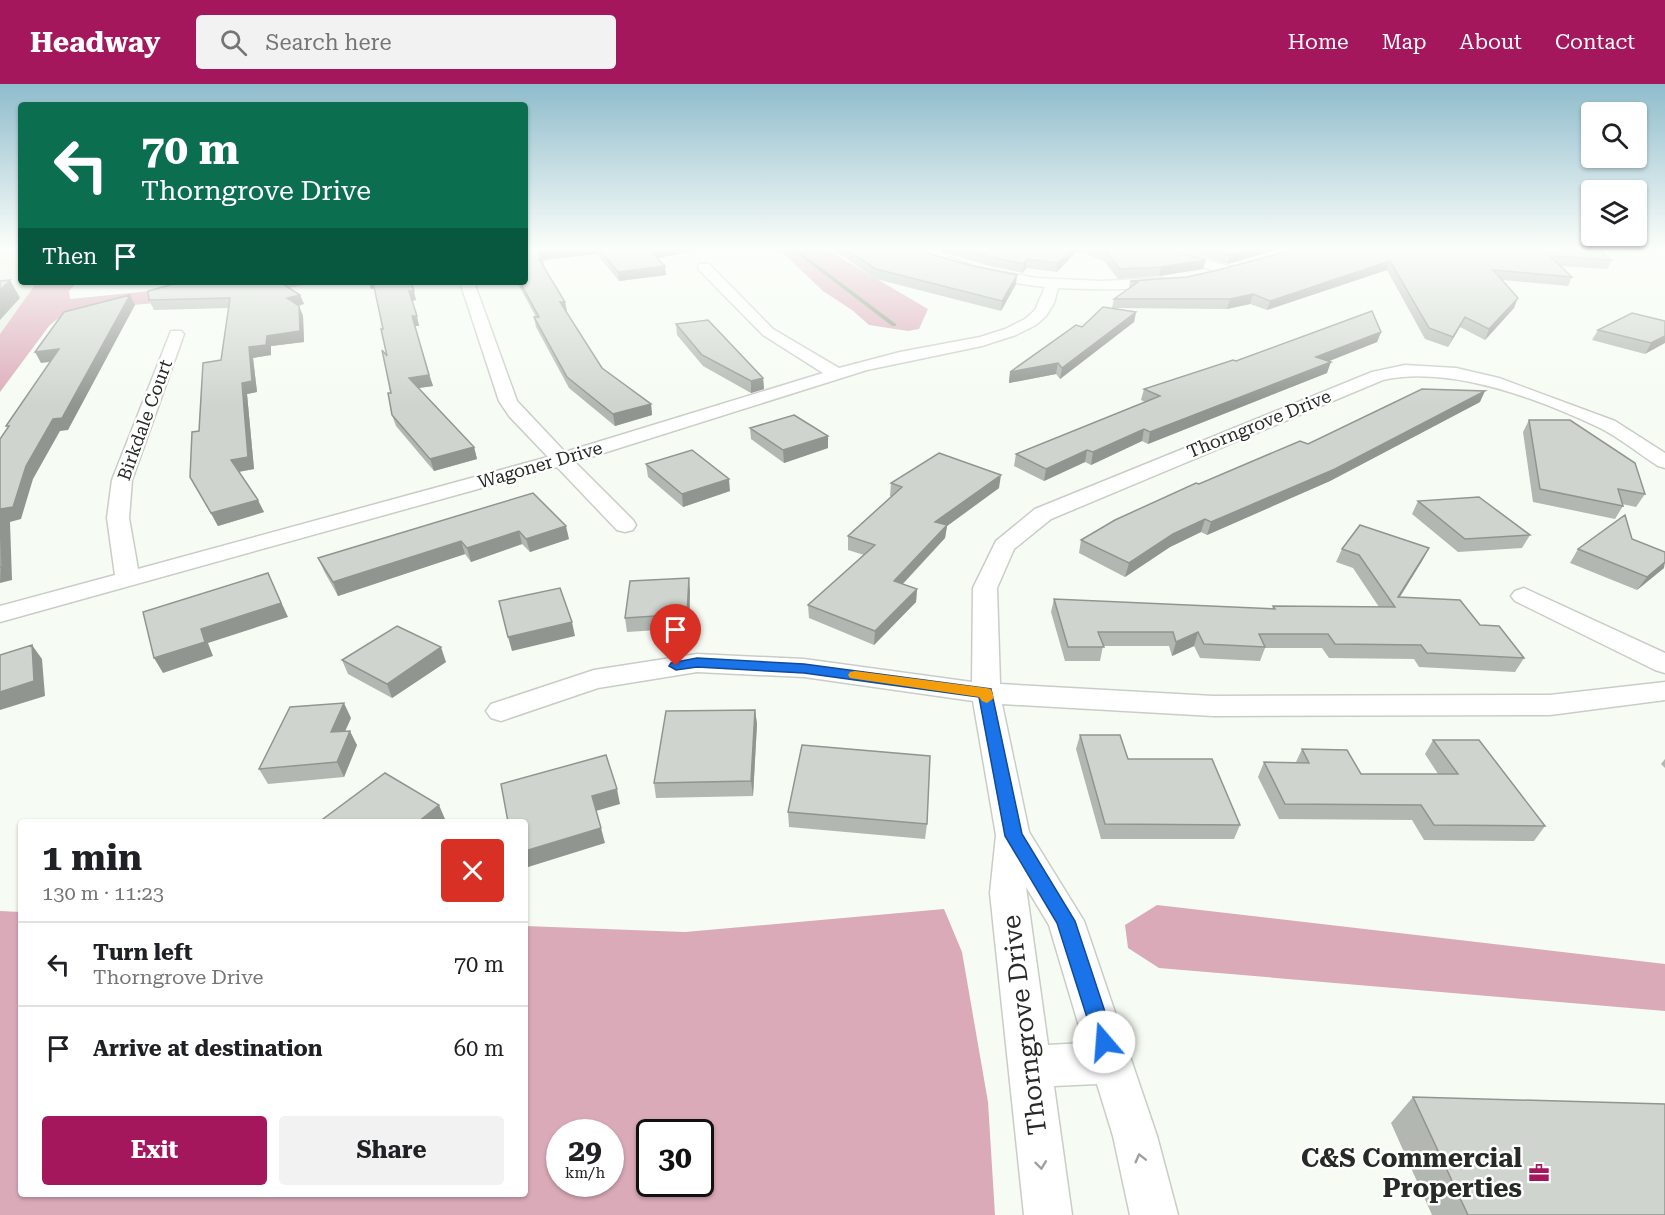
<!DOCTYPE html>
<html lang="en">
<head>
<meta charset="utf-8">
<style>
  :root { --surface:#fff; --page:#f2f2f2; --text:#202124; --muted:#757577; --line:#e0e0e0; --accent:#a4175c }
  body { margin:0; font-family:"Roboto Serif",serif; background:var(--page); color:var(--text); height:100vh; display:flex; flex-direction:column; font-size:22px; white-space:nowrap }
  * { box-sizing:border-box; margin:0 }
  p { font-size:20px; color:var(--muted) }
  .icon { flex:none; width:33px; height:33px; fill:none; stroke:currentColor; stroke-width:2; stroke-linecap:round; stroke-linejoin:round }
  .map { position:relative; flex:1; overflow:hidden }
  .drawer { position:absolute; left:18px; top:735px; width:510px; height:378px; display:flex; flex-direction:column; background:var(--surface); border-radius:6px; box-shadow:0 2px 4px #0004 }
  .drawer>* { flex:none }
  .top-card { position:absolute; left:18px; top:18px; width:510px; height:183px; border-radius:6px; box-shadow:0 2px 4px #0004; background:#0b6e4f; color:#fff; overflow:hidden }
  .tools { position:absolute; left:1581px; top:18px; display:grid; gap:12px }
  .tools a { display:grid; place-items:center; width:66px; height:66px; border-radius:6px; background:var(--surface); box-shadow:0 2px 4px #0004; font-size:30px }
  .speed { position:absolute; left:546px; top:1035px; display:flex; gap:12px; font-size:30px; font-weight:700; text-align:center }
  .speed>* { display:grid; place-content:center; width:78px; height:78px; border-radius:50%; background:var(--surface); box-shadow:0 2px 4px #0004; line-height:1 }
  .speed small { font-size:15px; font-weight:400 }
  .speed .limit { border:3px solid #111; border-radius:9px; background:#fff; color:#111 }
  .pin { position:absolute; display:grid; place-items:center; width:51px; height:51px; color:#fff; margin:-62px -26px; border-radius:50% 50% 50% 0; rotate:-45deg; box-shadow:0 0 6px #0007 }
  .pin .icon { rotate:45deg }
  .me { position:absolute; width:66px; margin:-33px; rotate:342deg; stroke-linejoin:round; filter:drop-shadow(0 0 4px #0008) }
  .turn { display:flex; align-items:center; gap:21px; height:126px; padding:0 24px; font-size:27px }
  .turn .icon { width:78px; height:78px; stroke-width:2.5 }
  .turn b { display:block; font-size:42px; line-height:51px }
  .then { display:flex; align-items:center; height:57px; padding:0 24px; background:#0003; gap:12px; font-size:22px }
  .round { display:grid; place-items:center; flex:none; width:63px; height:63px; border-radius:6px; background:var(--page) }
  .summary { display:flex; align-items:center; justify-content:space-between; height:102px; padding:0 24px }
  h1 { font-size:36px; font-weight:700; line-height:45px }
  .action { display:flex; gap:12px; margin-top:auto; padding:12px 24px }
  .action a { flex:1; height:69px; border-radius:6px; background:var(--accent); color:#fff; font-size:24px; font-weight:700; line-height:69px; text-align:center }
  .action a+a { background:var(--page); color:var(--text) }
  ul { padding:0; list-style:none }
  li { display:flex; align-items:center; gap:18px; height:84px; padding:0 24px; border-top:2px solid var(--line) }
  li div { flex:1 }
  li b { display:block; font-size:22px }
  li em { font-style:normal }
  header { display:flex; align-items:center; gap:36px; box-sizing:border-box; height:84px; padding:0 30px; background:var(--accent); color:#fff }
  header strong { font-size:28px }
  nav { display:flex; gap:33px; margin-inline-start:auto; font-size:21px }
  .search { width:420px; height:54px; background:var(--page); display:flex; align-items:center; gap:15px; box-sizing:border-box; padding:0 21px; border-radius:6px; color:var(--muted); font-size:22px }
  .map>svg:first-child { display:block }
  .built { fill:#e5f0e2 }
  .forest { fill:#dbaab9; fill-rule:evenodd }
  .lines { fill:none; stroke-linecap:round; stroke-linejoin:round }
  .stream { fill:#82987c; fill-rule:evenodd }
  .minor-casing { stroke:#c8cec7; stroke-width:3 }
  .minor { fill:#fff; fill-rule:evenodd }
  .wall { fill:#b2b7b1 }
  .shaded-wall { fill:#919590 }
  .building { fill:#cfd5ce; stroke:#919590; stroke-width:1.5 }
  .oneway { stroke:#9e9f9e }
  .route { fill:#1a73e8; stroke:#114b97; stroke-width:1.5 }
  .slow { fill:#f59e0b }
  .labels { text-anchor:middle; stroke-width:5; stroke-linejoin:round; paint-order:stroke }
  .far-street-label { font-size:18px; fill:#272a27; stroke:#fff }
  .near-street-label { font-size:26px; fill:#272a27; stroke:#fff }
  .near-poi-label { font-size:26px; font-weight:bold; fill:#272a27; stroke:#fff; text-anchor:end }
</style>
</head>
<body>
<header>
<strong>Headway</strong>
<div class="search"><svg class="icon" aria-label="search" viewBox="0 0 24 24"><circle cx="10" cy="10" r="6"/><path d="M15 15l6 6"/></svg>Search here</div>
<nav><a>Home</a><a>Map</a><a>About</a><a>Contact</a></nav>
</header>
<div class="map">
<svg width="1665" height="1131" viewBox="0 0 1665 1131">
  <rect width="100%" height="100%" fill="#f6fcf4"/>
  <path class="built" d="M0 164H21V198H37L0 250Z"/>
  <path class="forest" d="M766 164H824L928 225 919 245 908 247 869 241 852 226 823 207 783 169Z
    M37 198H77L69 207 70 215 241 198H320L250 211 97 224 61 232 49 242 0 308V250Z
    M1157 821 1665 880V927L1159 884 1128 864 1125 841Z
    M944 825 962 868 988 1018 995 1131H0V827L21 828V1110H525V842L685 848ZM610 1048V1100H560V1048ZM700 1048V1100H650V1048Z"/>
  <g class="lines">
    <path class="stream" d="M790 164H795L896 240V242H892Z"/>
    <g class="minor-casing">
      <path id="minor" d="M908 164H924L976 183 1036 194 1101 197 1164 194 1171 198C1160 208 1077 205 1058 204L1054 219 1046 232 1036 241 1016 251 982 262 867 286 575 378 633 436 636 441 633 446 625 448 617 446 557 383 0 538V522L115 491 107 434 112 396 171 247H181L184 250 132 396 129 434 138 485 548 373 509 332 499 317 460 198H474L517 317 565 368 823 289 763 251 699 186 698 183 699 180H709L773 245 839 284 900 268 980 253 1005 245 1025 235 1035 226 1045 203C1015 200 928 184 908 164Z
        M1148 164H1167L1232 183 1234 186 1232 189H1222L1150 167Z
        M1405 281 1456 284 1499 294 1615 337 1665 369V384L1658 382C1639 370 1620 354 1600 344 1540 315 1449 281 1383 296L1051 435 1014 465 997 504 1000 600 1213 612 1550 611 1665 598V616L1550 631 1213 632 1002 620 1029 748 1084 837 1157 1052 1178 1131H1130L1113 1052 1097 1000 1054 1002 1072 1131H1024L990 809 996 751 973 617 804 593 697 588 598 604 501 637 491 634 486 627 491 620 594 586 697 570 804 575 972 598 973 504 996 457 1035 425 1372 288ZM1026 803 1049 841 1084 959 1048 961Z
        M1524 504 1665 569V589L1655 586 1515 517 1511 512 1515 507Z"/>
    </g>
    <use href="#minor" class="minor"/>
  </g>
  <path class="wall" d="M525 164H704L657 174 665 182 666 191 619 197 597 170 543 176 544 182 567 227 566 228 602 284 651 320 652 331 615 342 569 304 536 243 534 233H536L517 198H525Z
    M831 164H917L934 171 1016 200 1001 227 876 195Z
    M925 164H1163L1206 176 1203 185 1159 192 1118 195 1104 177 1077 167 1057 188 1026 184 1023 189 986 181 930 164Z
    M1175 164H1283L1228 180Z
    M1596 164 1612 176 1607 185 1561 182 1572 193 1568 202 1502 196 1514 224 1485 256 1460 243 1448 263 1425 255 1387 186 1267 226 1250 220 1227 225 1114 224 1136 228 1134 238 1060 295 1056 290 1009 299 1010 288 1112 224 1114 215 1129 205 1130 197 1187 193 1218 186Z
    M1601 164H1655L1653 168Z
    M369 198 416 216 412 217 419 242H415L433 302 418 304 474 363 477 375 434 387 396 342 392 331 387 272 383 245 374 205H371Z
    M300 211 304 220 299 222 303 232 304 258 271 262V271L253 274 257 308 247 310 254 385 239 388 264 428 218 442 190 393 199 347 221 276 229 224 154 226 149 216Z
    M1665 237 1645 270 1592 256 1598 246Z
    M676 240 763 294 764 305 751 309 703 282 677 251Z
    M1381 248 1377 258 1328 277 1327 289 1148 360 1142 357 1091 381 1085 378 1044 397 1014 382 1016 370 1145 318 1141 316 1144 305 1236 277Z
    M1480 318 1330 397 1207 451 1201 448 1170 463 1125 493 1079 469 1081 456 1199 400 1308 360Z
    M1529 336 1645 410 1636 423 1622 420 1623 422 1615 435 1533 418 1523 348Z
    M750 344 828 364 784 379 751 355Z
    M646 380 730 407 683 423 648 393Z
    M891 399 999 404 947 442 945 454 903 500 917 505 916 518 874 561 809 534 808 521 864 471 848 466V452L892 412H890Z
    M533 409 569 455 530 468 522 460 471 478 465 470 338 512 324 487 318 474Z
    M1418 417 1530 451 1522 464 1458 468 1412 430Z
    M1429 464 1422 477 1400 513 1480 541 1524 574 1515 588 1419 583 1414 575 1329 574 1322 564H1265L1260 577 1200 574 1194 562 1172 572 1169 562H1103L1100 577H1065L1051 528 1054 515 1272 525 1273 522 1379 523 1353 484 1336 478 1342 465Z
    M1578 465 1664 484 1637 506 1570 479Z
    M690 507 689 544 627 548 625 534Z
    M342 576 446 578 392 614 348 590Z
    M755 626 757 640 753 712 656 714 654 699Z
    M351 634 345 647 357 661 344 693 268 700 259 685Z
    M1080 651 1128 675 1240 741 1234 755H1101L1076 665Z
    M1433 656 1545 742 1534 757 1424 756 1412 736 1279 735 1258 693 1264 678H1296L1302 665 1361 690H1438L1425 670Z
    M1665 675V684L1661 680Z
    M788 728 927 740 925 755 789 743Z
    M1413 1013 1665 1131H1432L1391 1039Z"/>
  <path class="shaded-wall" d="M571 164H597V170L543 176 544 184H541L538 168Z
    M664 164H704L651 176 650 167Z
    M1073 164H1077V167L1057 188 1058 179Z
    M1255 164H1283L1228 180 1230 171Z
    M1027 175 1026 184 1023 189 1024 180Z
    M1206 176 1203 185 1159 192 1161 183Z
    M1390 177 1387 186 1267 226 1270 217Z
    M665 182 666 191 619 197 618 188Z
    M1017 191 1016 200 1001 227 1002 217Z
    M10 196 20 214 0 236V206Z
    M369 198H373L375 204 371 205Z
    M409 207H414L416 216 412 217Z
    M1253 210 1250 220 1227 225 1230 215Z
    M130 211 135 221 68 346 60 347 33 395 21 435 10 438 12 496 0 499 1 425 53 335Z
    M300 211 304 220 290 223 287 214Z
    M1518 214 1514 224 1485 256 1489 245Z
    M560 218H565L567 227 562 228Z
    M299 222 303 232 304 258 271 262V271L253 274 257 308 247 310 254 385 237 388 231 376 242 299 249 263 267 252Z
    M1136 228 1134 238 1060 295 1062 284Z
    M412 232H417L419 242H415Z
    M1465 233 1460 243 1448 263 1453 253Z
    M1381 248 1377 258 1312 284 1316 273Z
    M1665 252V259L1645 270 1651 259Z
    M59 265 65 276 41 279 35 268Z
    M1331 278 1327 289 1148 360 1150 348Z
    M1058 279 1056 290 1009 299 1010 288Z
    M429 291 433 302 412 305 409 294Z
    M763 294 764 305 751 309V297Z
    M1485 307 1480 318 1330 397 1207 451 1211 438Z
    M651 320 652 331 615 342 613 330Z
    M1144 345 1142 357 1091 381 1093 368Z
    M828 352V364L784 379 783 366Z
    M474 363 477 375 434 387 430 375Z
    M1087 366 1085 378 1044 397 1046 385Z
    M1001 391 999 404 947 442 945 454 893 510 894 497 935 438Z
    M729 395 730 407 683 423 682 410Z
    M258 416 264 428 218 442 211 429Z
    M1205 435 1201 448 1170 463 1125 493 1129 479 1173 450Z
    M566 442 569 455 530 468 526 455Z
    M519 447 522 460 471 478 467 464Z
    M461 457 465 470 338 512 333 498Z
    M1429 464 1422 477 1394 522 1398 513Z
    M1665 478 1664 484 1637 506 1647 493Z
    M268 489 288 533 208 559 213 572 163 589 154 574 201 545Z
    M689 494 690 507 689 544 687 530Z
    M917 505 916 518 874 561 875 547Z
    M572 538 575 552 512 567 508 553Z
    M1198 548 1194 562 1172 572 1176 558Z
    M32 561 42 575 45 612 0 626V608Z
    M441 563 446 578 392 614 387 600Z
    M344 619 351 634 338 663 331 648Z
    M755 626 757 640 753 712 751 697Z
    M350 647 357 661 344 693 337 678Z
    M617 705 620 720 596 727 592 712Z
    M439 721 445 735 442 738H418Z
    M601 744 605 759 525 784V767Z"/>
  <path class="building" d="M525 164H571L538 168 542 175H539L565 218H560L602 284 651 320 613 330 567 293 534 233H539L520 198H525Z
    M598 164H664L650 167 665 182 618 188Z
    M844 164H917L934 171 973 182 1017 191 1002 217 876 185Z
    M958 164H1073L1058 179 1027 175 1024 180 987 172Z
    M1095 164H1163L1206 176 1161 183 1120 185 1106 168Z
    M1207 164H1255L1230 171Z
    M1300 164H1596L1612 176 1550 172 1572 193 1493 186 1518 214 1489 245 1465 233 1453 253 1429 244 1390 177 1270 217 1253 210 1230 215H1114L1138 198 1130 197 1187 193 1218 186Z
    M10 196 0 206V197Z
    M181 198H280L300 211 287 214 299 222 300 247 267 252 266 261 249 263 252 297 242 299 248 373 231 376 258 416 211 429 190 393 192 348 199 347 203 279 221 276 230 214 149 216 148 207Z
    M373 198H411L414 207H409L417 232H412L429 291 409 294 474 363 430 375 392 331 388 309H391L382 266 387 272 381 245H383Z
    M130 211 62 334 53 335 26 382 13 423 1 425 2 483H0V355L9 342H6L59 265 35 268 64 228Z
    M1103 223 1136 228 1062 284 1058 279 1010 288 1076 241 1082 243Z
    M1372 227 1381 248 1316 273 1331 278 1150 348 1144 345 1093 368 1087 366 1046 385 1016 370 1160 312 1144 305 1233 276 1236 277Z
    M1632 229 1665 237V252L1651 259 1598 246Z
    M708 236 763 294 751 297 702 271 676 240Z
    M1422 305 1485 307 1335 385 1211 438 1205 435 1173 450 1129 479 1081 456 1115 436 1196 399 1199 400 1300 357 1308 360Z
    M794 331 828 352 783 366 750 344Z
    M1529 336H1570L1635 379 1645 410 1618 405 1623 422 1540 405Z
    M692 366 729 395 682 410 646 380Z
    M939 369 1001 391 935 438 947 441 894 497 917 505 875 547 808 521 875 461 848 452 902 403 891 399Z
    M533 409 566 442 526 455 519 447 467 464 461 457 333 498 318 474Z
    M1479 413 1530 451 1465 455 1418 417Z
    M1625 431 1632 455 1665 468V478L1647 493 1578 465Z
    M1360 441 1429 464 1398 513 1460 516 1480 541 1499 542 1524 574 1427 569 1421 561 1335 560 1328 550H1259L1265 563 1204 560 1198 548 1176 558 1173 548H1098L1104 563H1068L1054 515 1275 525 1273 522 1395 523 1359 471 1342 465Z
    M268 489 281 519 201 545 205 558 154 574 143 528Z
    M689 494 687 530 625 534 630 497Z
    M560 504 572 538 508 553 499 517Z
    M397 542 441 563 387 600 342 576Z
    M32 561 34 597 0 608V571Z
    M344 619 331 648 350 647 337 678 259 685 290 623Z
    M755 626 751 697 654 699 666 627Z
    M1080 651H1120L1128 675H1212L1240 741 1105 740Z
    M1433 656H1479L1545 742 1434 741 1421 721 1285 720 1264 678 1309 679 1302 665 1347 666 1361 690H1458Z
    M802 661 930 672 927 740 788 728Z
    M606 671 617 705 592 712 601 744 525 767V738H508L501 700Z
    M385 689 439 721 418 738H319Z
    M1413 1013 1665 1020V1131H1468Z"/>
  <defs><path id="oneway-chevron" d="M-2-3.5L2.5 0L-2 3.5" fill="none" stroke-width="1.6" stroke-linecap="round" stroke-linejoin="round" transform="scale(1.5)"/></defs>
  <g class="oneway">
    <use href="#oneway-chevron" transform="translate(1140 1074) rotate(-104)"/>
    <use href="#oneway-chevron" transform="translate(1041 1081) rotate(83)"/>
  </g>
  <linearGradient id="sky" x2="0" y2="1"><stop stop-color="#8fbccc"/><stop offset="0.51" stop-color="#fbfefa"/><stop offset="1" stop-color="#fbfefa" stop-opacity="0"/></linearGradient>
  <rect width="1665" height="322" fill="url(#sky)"/>
  <path class="route" d="M697 574 804 580 991 605 1022 750 1075 837 1115 958 1112 965 1104 968 1097 965 1057 839 1005 752 979 613 804 589 697 583 676 586 669 582 671 579Z"/>
  <path class="slow" d="M855 587 986 604 991 605 994 614 987 619 982 617 979 613 850 594 848 591 850 588Z"/>
  <defs>
    <g id="office-bare" transform="scale(1.62)"><path d="M-6-3h4V-5.5h4V-3h4V5H-6ZM-1-4.5V-3h2v-1.5ZM-6 0V1H6V0Z" fill="#a4175c" stroke="#fff" stroke-width="2.5" paint-order="stroke"/></g>
  </defs>
  <g fill-rule="evenodd">
    <use href="#office-bare" x="1539" y="1089"/>
  </g>
  <g class="labels">
    <g class="far-street-label">
      <text transform="translate(145 336) rotate(-70)" y="6">Birkdale Court</text>
      <text transform="translate(1259 340) rotate(-22)" y="6">Thorngrove Drive</text>
      <text transform="translate(540 381) rotate(-16)" y="6">Wagoner Drive</text>
    </g>
    <g class="near-street-label">
      <text transform="translate(1024 941) rotate(-97)" y="9">Thorngrove Drive</text>
    </g>
    <g class="near-poi-label">
      <text x="1522" y="1083">C&amp;S Commercial<tspan x="1522" dy="30">Properties</tspan></text>
    </g>
  </g>
</svg>
<div class="tools">
<a><svg class="icon" aria-label="search" viewBox="0 0 24 24"><circle cx="10" cy="10" r="6"/><path d="M15 15l6 6"/></svg></a>
<a><svg class="icon" aria-label="layers" viewBox="0 0 24 24"><path d="M12 4l9 5-9 5-9-5zM3 14l9 5 9-5"/></svg></a>
</div>
<div class="speed"><div>29<small>km/h</small></div><div class="limit">30</div></div>
<div class="pin" style="left:676px;top:582px;background:#d93025"><svg class="icon" aria-label="arrive" viewBox="0 0 24 24"><path d="M6 21V4h12l-3 4 3 4H6"/></svg></div>
<svg class="me" style="left:1104px;top:958px" viewBox="-20 -20 40 40"><circle r="19" fill="#fff"/><path d="M0-13L10 11 0 6-10 11z" fill="#1a73e8"/></svg>
<div class="top-card">
<div class="turn"><svg class="icon" aria-label="left" viewBox="0 0 24 24"><path d="M17 20v-9H6M10 6l-5 5 5 5"/></svg><div><b>70 m</b>Thorngrove Drive</div></div>
<div class="then">Then<svg class="icon" aria-label="arrive" viewBox="0 0 24 24"><path d="M6 21V4h12l-3 4 3 4H6"/></svg></div>
</div>
<section class="drawer">
<div class="summary"><div><h1>1 min</h1><p>130 m · 11:23</p></div><a class="round" style="background:#d93025;color:#fff"><svg class="icon" aria-label="close" viewBox="0 0 24 24"><path d="M6 6l12 12M18 6L6 18"/></svg></a></div>
<ul>
<li><svg class="icon" aria-label="left" viewBox="0 0 24 24"><path d="M17 20v-9H6M10 6l-5 5 5 5"/></svg><div><b>Turn left</b><p>Thorngrove Drive</p></div><em>70 m</em></li>
<li><svg class="icon" aria-label="arrive" viewBox="0 0 24 24"><path d="M6 21V4h12l-3 4 3 4H6"/></svg><div><b>Arrive at destination</b></div><em>60 m</em></li>
</ul>
<div class="action"><a>Exit</a><a>Share</a></div>
</section>
</div>
</body>
</html>
